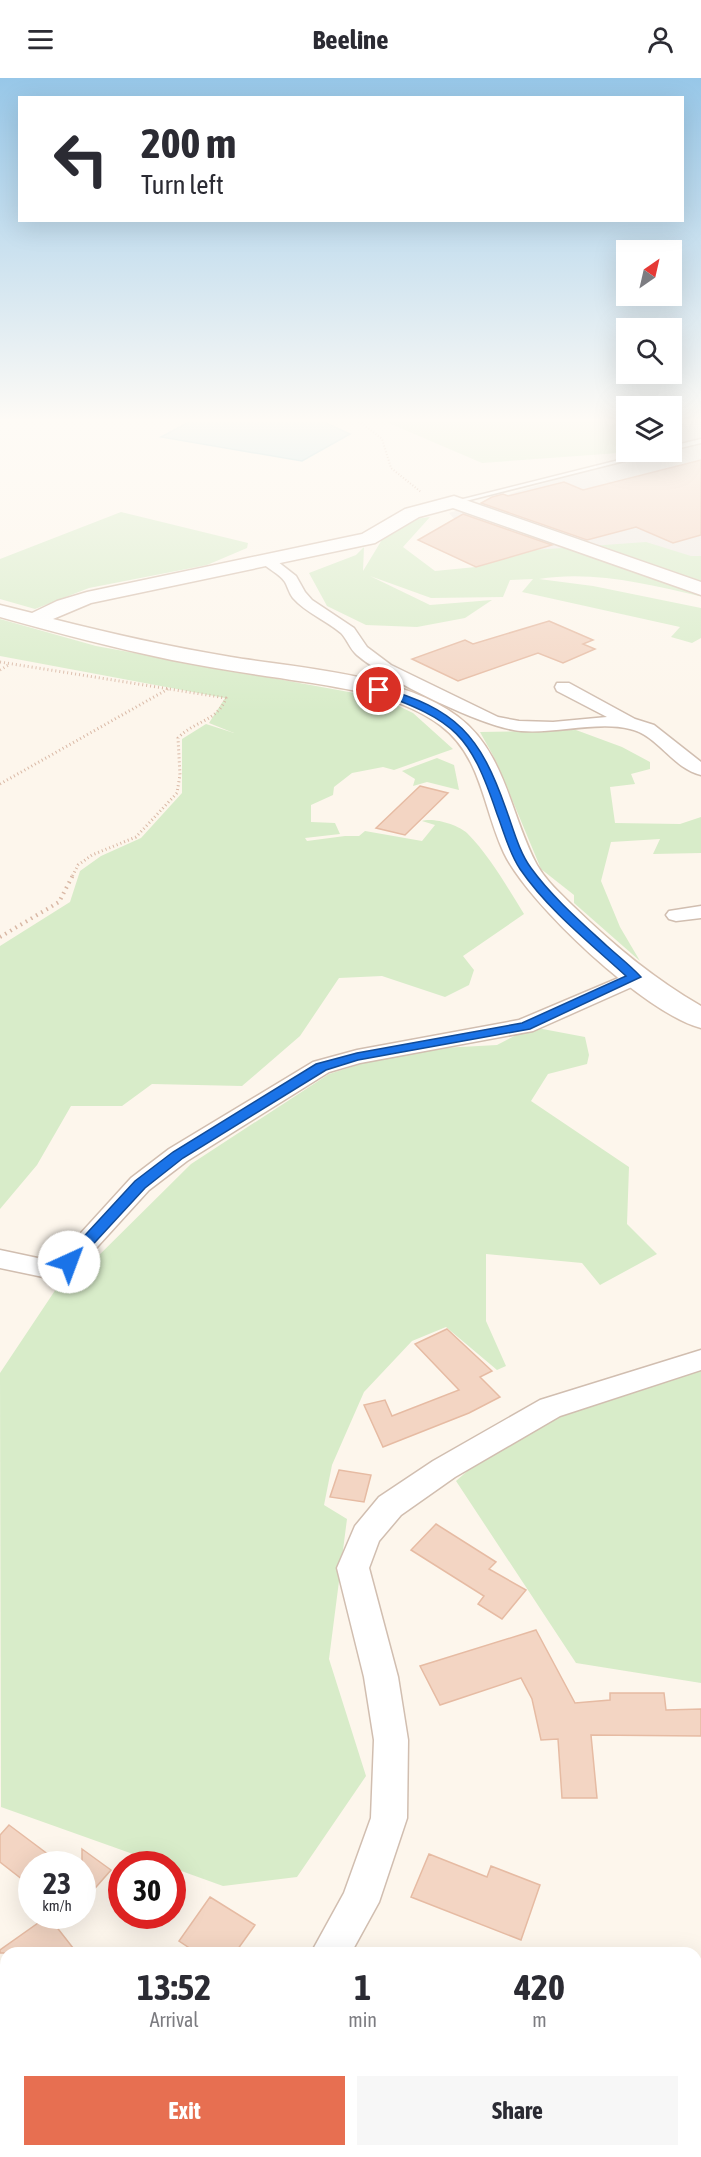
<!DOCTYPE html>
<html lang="en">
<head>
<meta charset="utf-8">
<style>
  :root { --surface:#fff; --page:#f7f7f7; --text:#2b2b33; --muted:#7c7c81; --accent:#e76f51 }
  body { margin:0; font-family:"Asap Condensed",sans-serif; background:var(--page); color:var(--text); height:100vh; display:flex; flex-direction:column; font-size:22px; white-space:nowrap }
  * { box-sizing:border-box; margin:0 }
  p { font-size:20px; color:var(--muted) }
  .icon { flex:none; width:33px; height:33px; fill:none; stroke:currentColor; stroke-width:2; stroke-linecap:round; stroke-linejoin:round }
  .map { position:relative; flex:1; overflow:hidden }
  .side { position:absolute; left:0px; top:1869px; width:702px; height:210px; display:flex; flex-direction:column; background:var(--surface); border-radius:18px 18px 0 0; box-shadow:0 6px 24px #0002 }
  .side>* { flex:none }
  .hud { position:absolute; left:18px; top:18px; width:666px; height:126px; border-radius:0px; box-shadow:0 6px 24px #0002; background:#fff; color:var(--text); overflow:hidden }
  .needle { width:39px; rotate:34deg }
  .buttons { position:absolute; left:616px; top:162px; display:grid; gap:12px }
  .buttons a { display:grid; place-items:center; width:66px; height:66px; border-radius:0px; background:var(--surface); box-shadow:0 6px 24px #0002; font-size:30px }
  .speed { position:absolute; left:18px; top:1773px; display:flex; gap:12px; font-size:30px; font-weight:700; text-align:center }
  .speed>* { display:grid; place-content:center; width:78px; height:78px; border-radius:50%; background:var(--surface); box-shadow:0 6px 24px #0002; line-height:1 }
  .speed small { font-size:15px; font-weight:400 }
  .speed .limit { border:9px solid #d22; background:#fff; color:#111 }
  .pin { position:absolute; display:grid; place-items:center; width:51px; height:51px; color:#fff; margin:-26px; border:3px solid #fff; border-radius:50%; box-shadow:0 2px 6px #0007 }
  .me { position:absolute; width:66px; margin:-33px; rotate:43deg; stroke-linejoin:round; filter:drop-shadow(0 0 4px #0008) }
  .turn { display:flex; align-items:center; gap:21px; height:126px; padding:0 24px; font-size:27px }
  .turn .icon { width:78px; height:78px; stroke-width:2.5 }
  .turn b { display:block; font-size:42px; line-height:51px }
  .eta { display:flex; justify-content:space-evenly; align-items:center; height:102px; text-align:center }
  .eta b { font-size:36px; font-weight:700; line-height:42px }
  .button { display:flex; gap:12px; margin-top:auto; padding:12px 24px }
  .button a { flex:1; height:69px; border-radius:0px; background:var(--accent); color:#fff; font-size:24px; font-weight:700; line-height:69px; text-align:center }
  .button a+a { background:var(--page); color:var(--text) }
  header { display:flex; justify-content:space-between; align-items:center; height:78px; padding:0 24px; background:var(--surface); font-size:27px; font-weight:700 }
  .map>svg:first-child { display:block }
  .industrial { fill:#efe9e4 }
  .green { fill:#d8ecc9 }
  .water { fill:#bfe3e8; stroke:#a5d3da; stroke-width:1.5 }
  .building { fill:#f3d5c3; stroke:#e6bba3; stroke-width:1.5 }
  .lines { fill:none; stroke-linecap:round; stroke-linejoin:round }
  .lane-casing { stroke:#d1beb0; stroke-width:3 }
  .street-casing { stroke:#d1beb0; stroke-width:3 }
  .secondary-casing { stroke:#d6c0b0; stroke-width:3 }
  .path-far2 { stroke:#d9b8a5; stroke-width:2; stroke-dasharray:1 2; stroke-linecap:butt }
  .path-far1 { stroke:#d9b8a5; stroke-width:3; stroke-dasharray:1 3; stroke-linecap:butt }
  .path { stroke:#d9b8a5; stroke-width:4; stroke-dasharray:1.5 4.5; stroke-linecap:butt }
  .lane { fill:#fff; fill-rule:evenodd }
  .street { fill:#fff; fill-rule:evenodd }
  .secondary { fill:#fff; fill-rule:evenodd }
  .route { fill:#1a73e8; stroke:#114b97; stroke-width:1.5 }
</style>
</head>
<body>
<header><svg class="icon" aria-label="menu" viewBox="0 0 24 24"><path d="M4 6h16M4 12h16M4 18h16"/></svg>Beeline<svg class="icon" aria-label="person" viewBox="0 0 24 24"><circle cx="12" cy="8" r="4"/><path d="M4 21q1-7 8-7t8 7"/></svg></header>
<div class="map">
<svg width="701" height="2079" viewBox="0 0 701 2079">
  <rect width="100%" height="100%" fill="#fdf6ec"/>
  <path class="industrial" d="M672 343H701V505L500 492 449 435 644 374H672V365L679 362 672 355Z"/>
  <path class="green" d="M384 343H627V374H633L482 385Z
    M121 434 248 465 247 470 207 487 89 510 35 531 0 521V481Z
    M430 439 403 469 435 493 476 489 534 472 646 464 691 478H701V517L699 518C649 506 591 492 539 501L593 508 701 530V560L692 565 671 559 680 549 522 514 533 501 510 502 503 519 431 520 370 498 430 527 492 522 465 540 417 549 366 547 327 528 309 495 356 477 364 469 363 493 383 460 415 441Z
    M0 541 96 568 382 620 413 635 453 671 394 692 383 689 352 695 334 709 333 717 311 727V744L335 745 340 756 305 760 307 763 345 758H359L365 753 422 763 435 747 422 743C433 739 459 747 467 755 490 778 507 809 524 836L463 878 474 892 469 907 445 919 382 898 339 900 300 958 242 1008 152 1006 122 1028H71L37 1087 0 1131V868L70 824 80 793 101 778 141 760 182 715V661L206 646 234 655 209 645 225 620 0 578Z
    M576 652 622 669 650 684V691L631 696 635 706 610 709 615 745 680 746 701 739V775L653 776 660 761 611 764 601 803 620 849 640 883 574 825V817L541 791 496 683 480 654Z
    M437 680 454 687 459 712 427 704 413 708 415 701 402 693Z
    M532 949 585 959 589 977 587 986 548 996 531 1023 629 1089 627 1146 657 1176 600 1207 582 1185 486 1176V1243L506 1288 497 1292 446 1249 412 1263 364 1314 332 1387 324 1427 347 1441 329 1581 366 1698 297 1799 223 1808 173 1790 172 1786H161L1 1729 0 1295 62 1202 82 1194 191 1086 329 996 405 972 497 967Z
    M701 1292V1605L576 1585 456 1403 517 1349 637 1302Z
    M701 1905V2079H395L399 2073H696V1908Z"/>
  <path class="water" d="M191 343H322L350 356 302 383 161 359Z"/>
  <path class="building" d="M701 382V457L673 465 636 449 587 462 481 425 492 419 503 416 508 418 564 404 583 412Z
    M463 436 552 467 476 489 418 462Z
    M549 543 593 562 583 566 595 571 563 585 538 575 458 603 412 581 465 562 473 566Z
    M420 708 448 715 405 757 376 750Z
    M447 1251 492 1293 480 1299 500 1319 469 1335 383 1369 364 1327 385 1322 392 1338 459 1312 415 1266Z
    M339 1392 371 1397 364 1424 330 1419Z
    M436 1446 496 1484 489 1491 526 1512 502 1541 478 1526 484 1518 411 1472Z
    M536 1552 575 1625 610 1622V1615H664L666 1632 701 1631V1658L591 1657 597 1720H562L558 1661 541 1662 532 1621 521 1600 440 1627 420 1588Z
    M9 1747 61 1786H32V1809L0 1784V1757Z
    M82 1771 111 1792 82 1825Z
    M429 1776 487 1799 491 1788 540 1807 521 1862 411 1819Z
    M210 1819 255 1847 235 1875H197L179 1863Z
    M48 1838 77 1875H0V1872Z"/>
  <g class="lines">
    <g class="lane-casing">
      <path id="lane" d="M701 361V365L672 372V368Z
        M651 374H660L454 426 451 424Z"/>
    </g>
    <g class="street-casing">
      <path id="street" d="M268 479 273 480 296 498 305 514 312 522 354 550 367 569 391 587 498 639 519 643 553 644 607 639 557 613 555 609 557 605H569L635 641 654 647 701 684V697C672 690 658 657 630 651 598 643 555 656 521 653 484 650 385 601 357 577 350 571 347 561 341 555 326 542 306 535 293 520 289 515 288 509 285 504 279 495 267 491 261 483Z
        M701 828V840L676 843 669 841 666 837 669 833Z
        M635 893 643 894 646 899 643 904 533 953 360 985 329 994 187 1083 149 1112 78 1190 48 1200 0 1190V1172L47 1182 60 1178 131 1100 169 1071 313 984 357 972 519 942Z
        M701 1272V1292L560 1338 455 1399 401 1437 379 1463 369 1490 398 1599 408 1662 407 1740 379 1824 351 1875H311L344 1815 371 1740 374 1662 364 1599 337 1490 355 1448 379 1419 433 1383 540 1322Z
        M87 2073H134L131 2079H84Z"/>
    </g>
    <g class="secondary-casing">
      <path id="secondary" d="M454 418 701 504V517L453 430 419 439 375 465 91 525 53 541C112 556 171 569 231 579 298 590 401 596 457 638 506 674 510 737 537 787 546 803 560 815 573 828 612 866 654 901 701 928V950C646 936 528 826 504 775 483 731 482 678 440 647 395 614 333 609 280 600 244 595 208 589 172 582 114 570 57 555 0 539V527L32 535 57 523 87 514 362 456 405 431Z"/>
    </g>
    <path class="path-far2" d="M359 343 382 361 391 390 421 414"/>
    <path class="path-far1" d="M0 584 226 620C218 643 194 643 178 660L180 697 177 715 136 759 92 777 78 787 72 799
      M0 592 10 586
      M0 706 168 611"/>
    <path class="path" d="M0 859 59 824 73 797"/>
    <use href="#lane" class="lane"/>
    <use href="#street" class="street"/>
    <use href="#secondary" class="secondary"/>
  </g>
  <linearGradient id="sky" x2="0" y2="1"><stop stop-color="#97c7e8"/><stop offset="0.54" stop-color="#fefbf6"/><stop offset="1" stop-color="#fefbf6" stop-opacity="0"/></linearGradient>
  <rect width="701" height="634" fill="url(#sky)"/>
  <path class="route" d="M379 609C457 631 480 657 506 731 513 750 519 774 531 790 552 819 581 844 607 868 618 878 631 888 641 899L530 951 358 982 326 992 183 1080 145 1110 74 1187H64L61 1184 64 1180 135 1103 173 1074 316 986 357 975 522 945 626 898C590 865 548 832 520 791 509 775 504 754 497 736 470 656 456 643 376 614L375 612Z"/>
</svg>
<div class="buttons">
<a><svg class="needle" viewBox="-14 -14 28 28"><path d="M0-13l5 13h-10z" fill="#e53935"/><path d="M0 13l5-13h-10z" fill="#7c7c81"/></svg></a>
<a><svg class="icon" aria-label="search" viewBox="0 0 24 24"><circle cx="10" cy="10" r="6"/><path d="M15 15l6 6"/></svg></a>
<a><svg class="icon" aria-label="layers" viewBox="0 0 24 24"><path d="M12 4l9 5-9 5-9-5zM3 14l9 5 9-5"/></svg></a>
</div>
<div class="speed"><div>23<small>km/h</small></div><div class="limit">30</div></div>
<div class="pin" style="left:379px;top:612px;background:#d93025"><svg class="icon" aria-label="arrive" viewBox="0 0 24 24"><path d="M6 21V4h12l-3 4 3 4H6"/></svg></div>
<svg class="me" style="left:69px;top:1184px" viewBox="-20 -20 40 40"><circle r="19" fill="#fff"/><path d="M0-13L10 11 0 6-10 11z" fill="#1a73e8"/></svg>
<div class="hud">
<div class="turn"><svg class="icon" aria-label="left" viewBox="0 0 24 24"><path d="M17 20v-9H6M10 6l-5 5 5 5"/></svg><div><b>200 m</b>Turn left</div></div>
</div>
<section class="side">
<div class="eta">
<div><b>13:52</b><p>Arrival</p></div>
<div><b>1</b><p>min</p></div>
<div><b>420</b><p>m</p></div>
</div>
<div class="button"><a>Exit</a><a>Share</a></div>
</section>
</div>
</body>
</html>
